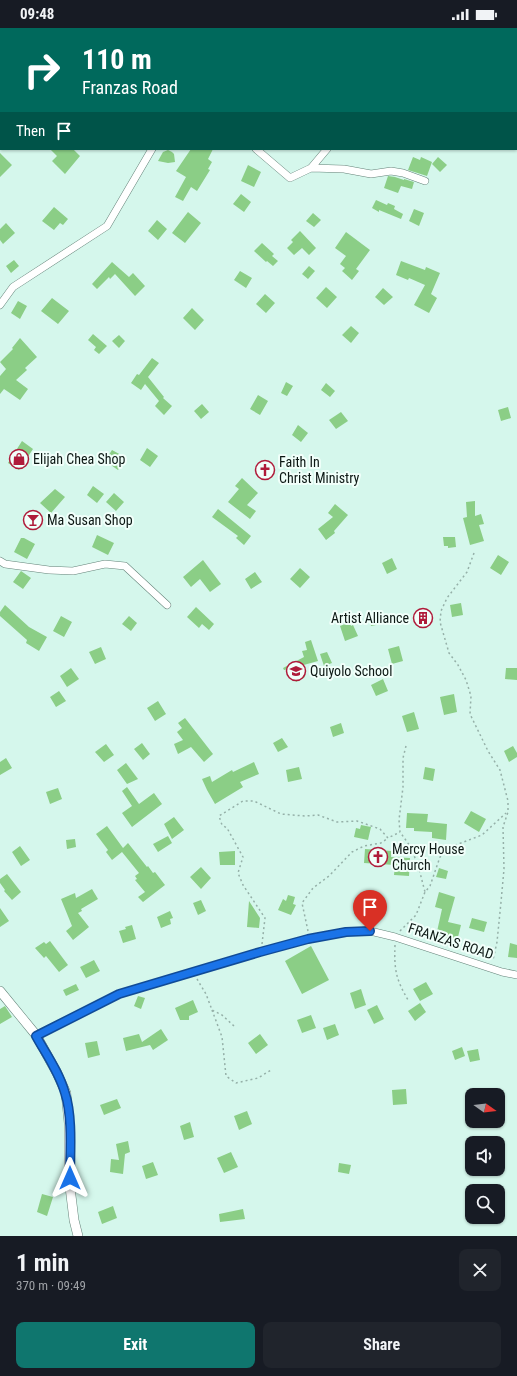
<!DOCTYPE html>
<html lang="en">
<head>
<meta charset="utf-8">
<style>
  :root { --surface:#171b24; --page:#20242c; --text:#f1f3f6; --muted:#9ea1a6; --accent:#0f766e }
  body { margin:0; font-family:"Roboto Condensed",sans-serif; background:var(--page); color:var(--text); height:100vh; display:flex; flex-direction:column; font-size:15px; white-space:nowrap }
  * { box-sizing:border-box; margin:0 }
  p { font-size:13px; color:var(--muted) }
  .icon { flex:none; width:22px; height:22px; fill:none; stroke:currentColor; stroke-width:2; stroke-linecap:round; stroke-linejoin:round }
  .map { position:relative; height:1208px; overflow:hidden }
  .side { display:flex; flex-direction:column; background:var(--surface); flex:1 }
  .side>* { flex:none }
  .guide { position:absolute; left:0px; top:0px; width:517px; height:122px; box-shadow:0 1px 3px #0004; background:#00695c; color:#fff; overflow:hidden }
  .needle { width:26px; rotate:104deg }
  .tools { position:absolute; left:465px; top:1060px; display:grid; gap:8px }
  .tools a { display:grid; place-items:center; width:40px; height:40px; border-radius:8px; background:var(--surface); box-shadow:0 1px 3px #0004; font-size:20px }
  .pin { position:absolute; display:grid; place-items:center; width:34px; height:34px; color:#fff; margin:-41px -17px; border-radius:50% 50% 50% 0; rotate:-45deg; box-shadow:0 0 4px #0007 }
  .pin .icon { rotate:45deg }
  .me { position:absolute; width:44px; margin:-22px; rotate:0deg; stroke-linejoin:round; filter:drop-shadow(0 0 3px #0008) }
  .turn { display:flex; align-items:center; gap:14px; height:84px; padding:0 16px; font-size:18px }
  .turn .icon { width:52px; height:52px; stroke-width:2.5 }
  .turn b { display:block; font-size:28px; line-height:34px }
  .then { display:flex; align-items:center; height:38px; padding:0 16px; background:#0003; gap:8px; font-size:15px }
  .round { display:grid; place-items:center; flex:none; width:42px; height:42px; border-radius:8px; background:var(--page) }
  .head { display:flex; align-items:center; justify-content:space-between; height:68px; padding:0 16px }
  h1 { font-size:24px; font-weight:700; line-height:30px }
  .cta { display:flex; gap:8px; margin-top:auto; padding:8px 16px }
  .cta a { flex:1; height:46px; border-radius:8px; background:var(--accent); color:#fff; font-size:16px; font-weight:700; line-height:46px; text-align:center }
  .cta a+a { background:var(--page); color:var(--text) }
  .status { display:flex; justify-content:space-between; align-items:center; height:28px; padding:0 20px; background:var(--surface); direction:ltr }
  .status svg { height:11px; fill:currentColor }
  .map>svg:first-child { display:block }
  .building { fill:#8bce86 }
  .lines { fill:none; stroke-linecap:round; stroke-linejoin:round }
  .minor-casing { stroke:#648379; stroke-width:8 }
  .tertiary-casing { stroke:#648379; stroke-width:10 }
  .path { stroke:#95b0a8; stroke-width:1.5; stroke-dasharray:2 3; stroke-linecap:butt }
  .minor { stroke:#fff; stroke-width:7 }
  .tertiary { stroke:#fff; stroke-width:9 }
  .route-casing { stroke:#114b97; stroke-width:10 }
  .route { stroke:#1a73e8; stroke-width:7 }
  .labels { text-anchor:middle; stroke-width:4; stroke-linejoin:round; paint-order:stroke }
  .poi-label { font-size:14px; fill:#0b1713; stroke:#f1fffa; text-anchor:start }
  .street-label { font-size:14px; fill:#0b1713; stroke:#f1fffa }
</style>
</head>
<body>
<div class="status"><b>09:48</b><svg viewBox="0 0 49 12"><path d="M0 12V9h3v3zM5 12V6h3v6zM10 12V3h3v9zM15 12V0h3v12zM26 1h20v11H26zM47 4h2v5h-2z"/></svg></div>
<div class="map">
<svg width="517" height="1208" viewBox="0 0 517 1208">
  <rect width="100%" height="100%" fill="#d5f7ec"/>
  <path class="building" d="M50 121H73L80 128 65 146 52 133 57 128Z
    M191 121H213L208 131 212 134 208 141 210 142 197 163 191 159 183 173 175 169 186 149 176 143Z
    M168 122 172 124 174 126 175 134 168 135 158 133 163 124Z
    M0 125 12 137 0 149Z
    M413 129 420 132 421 129 432 134 427 148 408 142Z
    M438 129 447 137 440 144 432 136Z
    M248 137 261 144 254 159 241 153Z
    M388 148 395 149 404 152V151L414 154 412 161 401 158 398 165 384 160Z
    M241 166 251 174 244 184 233 176Z
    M376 172 387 177 388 175 395 178 394 181 403 186 401 191 379 182V184L372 180Z
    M54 179 68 191 63 197 60 195 54 202 42 193Z
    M414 181 424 185 419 198 409 193Z
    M188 184 201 195 185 215 172 205Z
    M313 185 321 192 314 199 306 193Z
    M157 192 167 201 158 212 148 203Z
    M6 195 15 205 3 216 0 212V201Z
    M300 203 316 220 309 227 302 220 294 227 287 220 293 214 291 212Z
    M346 204 370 222 356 241 359 243 352 252 342 243 345 240 340 236 346 228 335 220Z
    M262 215 274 226 272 228 278 233 273 238 267 233 266 234 254 223Z
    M14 232 19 238 11 245 6 238Z
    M401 233 425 242 426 239 440 245 431 266 437 270 429 285 414 277 425 257 409 250 408 252 396 247Z
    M112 234 129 249 133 245 145 258 135 268 115 246 110 251 109 249 97 261 92 256Z
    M309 238 315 243 308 251 302 246Z
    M240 243 252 250 246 260 234 252Z
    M326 259 337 269 327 280 316 270Z
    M383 260 393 269 384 277 375 269Z
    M265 266 275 275 266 285 256 276Z
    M52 270 69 283 58 296 41 283Z
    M18 273 27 278 20 291 11 285Z
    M192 280 204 292 195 302 183 290Z
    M351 298 359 305 351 315 342 307Z
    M93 306 107 318 99 326 94 322 96 319 88 312Z
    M119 307 125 313 119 320 112 313Z
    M20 310 37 329 25 340 27 342 16 352 28 361 20 372 4 361 0 366V348L6 341 0 334 13 321 12 320Z
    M152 330 159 335 148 349 164 369 163 370 172 378 164 387 155 378 159 373 145 356 141 362 131 355 137 346 139 347Z
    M286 354 293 358 287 368 281 365Z
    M326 355 335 363 330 369 321 362Z
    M258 367 268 373 260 387 250 381Z
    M202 376 209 384 201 391 194 383Z
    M508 379 511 390 501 393 498 382Z
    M341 384 348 393 336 401 329 392Z
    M298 397 308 405 301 414 292 407Z
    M22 413 33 421 19 442 8 435Z
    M147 420 158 428 150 439 140 432Z
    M112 422 123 428 119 434 122 436 118 442 105 433Z
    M266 432 275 443 265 452 255 441Z
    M242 450 258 465 247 477 256 483 250 491 228 474 239 461 235 458Z
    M93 458 104 466 97 475 87 467Z
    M55 461 65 469 51 485 40 475Z
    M114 465 124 474 116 483 106 474Z
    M475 473V488L481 486 484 496 479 497 484 513 470 517 463 490 467 489 466 474Z
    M335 476 348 487 334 503 335 505 326 512 318 501 333 489 328 485Z
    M218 481 251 508 244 517 236 510 238 508 212 489Z
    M29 486 38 493 32 499 24 492Z
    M97 507 114 515 108 527 92 519Z
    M443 509H455L456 519 448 520V518H444Z
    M21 510H24L35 516 27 531 14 524Z
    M498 527 509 534 501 547 490 540Z
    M392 530 397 541 387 546 382 535Z
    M203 532 221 556 210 564 200 551 191 559 183 549Z
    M300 540 310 549 300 560 290 551Z
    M21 543 31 550 23 561 13 554Z
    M255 544 262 554 251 561 245 551Z
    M461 575 463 587 452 589 450 577Z
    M5 577 29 599 47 609 39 623 26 615 27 612 0 588V584Z
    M196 579 214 596 209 602 202 596 199 600 187 589Z
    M427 583 430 596 420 598 417 585Z
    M379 586 381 596 371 598 369 588Z
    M61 588 72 594 64 609 53 603Z
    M129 588 137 595 131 603 122 596Z
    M350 594 351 598 353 597 358 608 345 613 340 598Z
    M311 612 318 633 300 638 305 649 296 654 289 641 284 642 283 640 304 629 302 623 307 622 305 614Z
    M399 618 403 633 392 636 388 621Z
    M101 619 106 631 95 636 89 624Z
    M327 624 332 635 324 638 320 626Z
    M71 640 79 651 67 659 60 648Z
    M506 640H517V652L505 651Z
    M383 651 388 663 376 668 371 657Z
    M59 663 66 673 56 679 50 669Z
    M454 666 457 684 444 687 440 669Z
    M158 673 166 686 155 693 147 680Z
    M414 684 419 701 407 704 402 688Z
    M185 690 213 726 204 734 191 719 178 726 174 716 183 712 177 704 182 700 178 695Z
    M341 695 344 705 333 709 330 699Z
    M282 710 288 719 278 724 273 715Z
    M142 715 150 726 143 732 134 721Z
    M106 716 114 727 104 734 95 724Z
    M513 718 517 725V729L509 734 504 723Z
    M6 730 12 740 0 747V734Z
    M254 734 259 746 240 754 243 759 215 776 207 762 202 751 210 748 212 754 232 742 233 744Z
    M126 735 138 751 127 756 117 742Z
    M299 739 302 751 288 754 286 742Z
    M425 739 435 741 433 753 423 751Z
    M127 759 139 776 154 765 162 776 132 799 122 785 132 778 122 763Z
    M58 760 62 771 50 776 46 764Z
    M471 783 486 791 479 804 464 795Z
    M407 785 428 786 427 794 447 796 446 812 432 810V804L414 803V800H406Z
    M174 789 184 802 172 811 164 796Z
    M361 797 371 799 368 812 354 809 356 800 360 801Z
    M107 798 123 820 128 815 147 839 148 838 153 845 155 844 165 857 143 874 138 869 145 864 135 852 137 851 135 848 139 845 122 824 112 832 106 824 108 822 96 806Z
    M168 808 172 815 158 824 153 816Z
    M75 811 76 819 67 821 66 812Z
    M20 818 30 832 21 838 12 824Z
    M365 821 392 823 391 829 410 830 409 848 394 847 395 837 364 835Z
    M235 823V837H220L219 824Z
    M201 839 211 850 201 861 190 849Z
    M439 840 448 843 446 851 436 849Z
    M7 846 21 864 12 872 4 863 5 862 0 855V851Z
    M92 861 98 871 81 881 82 883 78 885 89 899 73 912 66 903 72 898 61 871 75 865 76 870Z
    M439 864 455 869 448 894 461 897 457 913 436 908 442 881 435 879Z
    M288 867 295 869 293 876 296 877 291 887 278 882 283 871 286 873Z
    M201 872 206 883 198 887 193 875Z
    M249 873 260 890 259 900 247 899Z
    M0 880 9 893 0 899Z
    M170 883 173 890 170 891 171 896 161 900 157 889Z
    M472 890 487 894 484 904 469 900Z
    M132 897 136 911 123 915 119 903 126 901 125 899Z
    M50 913 68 937 59 944 46 928 44 930 35 920 44 914 46 916Z
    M510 915 517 917V930L508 929Z
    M311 918 329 952 302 966 285 933Z
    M94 932 100 943 86 950 80 939Z
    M426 954 433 966 420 973 413 961Z
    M76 956 79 962 66 968 63 962Z
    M361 961 366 977 355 981 350 965Z
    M138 968 145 970 141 981 134 978Z
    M193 972 198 984 189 988V992H180L175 980Z
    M420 975 426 984 415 993 408 983Z
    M377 977 384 991 374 996 367 982Z
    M5 978 12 989 0 996V981Z
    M311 987 316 1000 302 1005 297 992Z
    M335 996 339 1007 327 1012 323 1000Z
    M161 1001 168 1012 153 1022 150 1017 126 1023 123 1010 139 1006 142 1014Z
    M260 1006 268 1017 256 1026 248 1015Z
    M97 1013 100 1027 88 1030 85 1015Z
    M462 1019 465 1028 455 1032 452 1023Z
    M478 1021 480 1032 470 1034 467 1023Z
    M406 1061 407 1076 393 1077 392 1062Z
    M117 1071 121 1080 104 1087 100 1077Z
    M247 1083 252 1096 239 1102 234 1088Z
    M190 1094 194 1109 184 1112 180 1098Z
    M128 1113 130 1124 125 1126 123 1146 110 1144 111 1131 119 1132 116 1116Z
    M231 1124 238 1139 224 1145 217 1130Z
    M153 1134 158 1147 146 1151 142 1138Z
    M339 1135 351 1137 349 1146 338 1144Z
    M42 1166 53 1169 47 1188 37 1184Z
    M113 1178 117 1190 102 1196 98 1184Z
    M243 1181 245 1191 220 1194 219 1186Z"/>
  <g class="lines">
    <g class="minor-casing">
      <path id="minor" d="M117 0 118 1
        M256 121 290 150 311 140 327 121
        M311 140 344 141 371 146 391 143 403 145 425 153
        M0 277 13 259 107 198 152 121
        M0 533 5 536 49 542 73 543 105 536 125 538 167 577
        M36 1007 119 966 260 924 308 911 346 904 370 903 395 909 502 944 517 947"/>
    </g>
    <g class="tertiary-casing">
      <path id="tertiary" d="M0 963 36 1007 57 1045 66 1065 69 1095V1151L74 1192 78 1208"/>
    </g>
    <path class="path" d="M77 1V0
      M0 96 1 95
      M474 525 467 544 447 570 441 583 440 594 449 625 458 637 466 652 471 668 470 686 488 723 500 742 508 773V784L503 799 504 841 501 874 497 914 493 932
      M406 718 403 730V759L399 792 400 804 410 818 418 837 425 864
      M308 903 302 875 313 860 329 848 352 824 364 818 381 815 388 810
      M400 903 416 887 425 864 430 858 440 829 453 818 482 807 506 785
      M262 916 265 890 243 857 238 845 243 829 227 800 222 797 219 788 243 773H254L281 786 305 788 318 787 337 794 357 793 380 801 388 810 400 804
      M395 917C394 942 396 951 408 972
      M197 951 206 966 212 982 222 987 234 998
      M212 982 222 1009 226 1048 236 1055 258 1050 271 1042"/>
    <use href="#minor" class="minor"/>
    <use href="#tertiary" class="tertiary"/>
  </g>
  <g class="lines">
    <g class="route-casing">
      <path id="route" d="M70 1150C70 1125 73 1089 65 1065 59 1044 46 1026 36 1008L119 966 260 924 308 911 346 904 370 903"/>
    </g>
    <use href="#route" class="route"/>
  </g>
  <defs>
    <g id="shop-ring" transform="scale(1)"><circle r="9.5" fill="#f1fffa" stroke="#af1b3a" stroke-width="1.5"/><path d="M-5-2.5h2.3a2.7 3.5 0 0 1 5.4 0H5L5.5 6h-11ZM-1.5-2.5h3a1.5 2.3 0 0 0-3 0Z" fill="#af1b3a"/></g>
    <g id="church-ring" transform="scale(1)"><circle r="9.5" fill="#f1fffa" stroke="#af1b3a" stroke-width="1.5"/><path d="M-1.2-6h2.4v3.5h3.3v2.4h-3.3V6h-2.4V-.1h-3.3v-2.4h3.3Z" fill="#af1b3a"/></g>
    <g id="bar-ring" transform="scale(1)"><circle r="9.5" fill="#f1fffa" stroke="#af1b3a" stroke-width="1.5"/><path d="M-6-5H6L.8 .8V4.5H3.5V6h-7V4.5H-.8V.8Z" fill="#af1b3a"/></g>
    <g id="building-ring" transform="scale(1)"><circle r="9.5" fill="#f1fffa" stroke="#af1b3a" stroke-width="1.5"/><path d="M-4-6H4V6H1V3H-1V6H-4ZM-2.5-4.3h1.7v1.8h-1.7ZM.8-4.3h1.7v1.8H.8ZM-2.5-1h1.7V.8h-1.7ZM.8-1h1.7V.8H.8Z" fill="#af1b3a"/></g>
    <g id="school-ring" transform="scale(1)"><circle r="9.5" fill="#f1fffa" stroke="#af1b3a" stroke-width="1.5"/><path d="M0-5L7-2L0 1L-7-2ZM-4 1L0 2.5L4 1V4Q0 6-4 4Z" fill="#af1b3a"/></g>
  </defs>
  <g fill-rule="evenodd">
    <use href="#shop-ring" x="19" y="431"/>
    <use href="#church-ring" x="265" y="442"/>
    <use href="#bar-ring" x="33" y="492"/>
    <use href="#building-ring" x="423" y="590"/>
    <use href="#school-ring" x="296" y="643"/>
    <use href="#church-ring" x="378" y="829"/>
  </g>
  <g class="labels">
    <g class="poi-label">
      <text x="33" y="436">Elijah Chea Shop</text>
      <text x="279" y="439">Faith In<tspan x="279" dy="16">Christ Ministry</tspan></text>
      <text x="47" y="497">Ma Susan Shop</text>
      <text x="409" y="595" text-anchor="end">Artist Alliance</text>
      <text x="310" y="648">Quiyolo School</text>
      <text x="392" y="826">Mercy House<tspan x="392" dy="16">Church</tspan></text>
    </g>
    <g class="street-label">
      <text transform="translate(451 913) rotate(18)" y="5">FRANZAS ROAD</text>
    </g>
  </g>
</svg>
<div class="tools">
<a><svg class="needle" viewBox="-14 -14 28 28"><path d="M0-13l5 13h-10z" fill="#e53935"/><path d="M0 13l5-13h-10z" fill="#9ea1a6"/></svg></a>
<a><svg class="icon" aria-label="sound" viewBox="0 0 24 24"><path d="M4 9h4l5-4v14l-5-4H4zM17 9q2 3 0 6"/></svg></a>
<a><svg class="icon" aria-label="search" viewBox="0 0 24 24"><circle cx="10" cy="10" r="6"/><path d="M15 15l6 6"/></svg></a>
</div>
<div class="pin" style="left:370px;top:903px;background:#d93025"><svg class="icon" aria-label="arrive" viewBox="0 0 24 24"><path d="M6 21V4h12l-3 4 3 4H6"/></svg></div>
<svg class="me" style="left:70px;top:1150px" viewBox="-20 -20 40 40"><path d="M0-17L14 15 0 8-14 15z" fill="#1a73e8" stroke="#fff" stroke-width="4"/></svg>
<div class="guide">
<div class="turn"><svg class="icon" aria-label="right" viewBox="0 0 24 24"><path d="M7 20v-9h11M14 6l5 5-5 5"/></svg><div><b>110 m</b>Franzas Road</div></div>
<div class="then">Then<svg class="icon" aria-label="arrive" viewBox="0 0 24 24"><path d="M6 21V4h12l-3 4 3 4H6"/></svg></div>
</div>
</div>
<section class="side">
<div class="head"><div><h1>1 min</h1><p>370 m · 09:49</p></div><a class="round"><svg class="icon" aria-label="close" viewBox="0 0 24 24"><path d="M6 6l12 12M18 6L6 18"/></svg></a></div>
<div class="cta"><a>Exit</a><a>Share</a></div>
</section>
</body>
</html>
